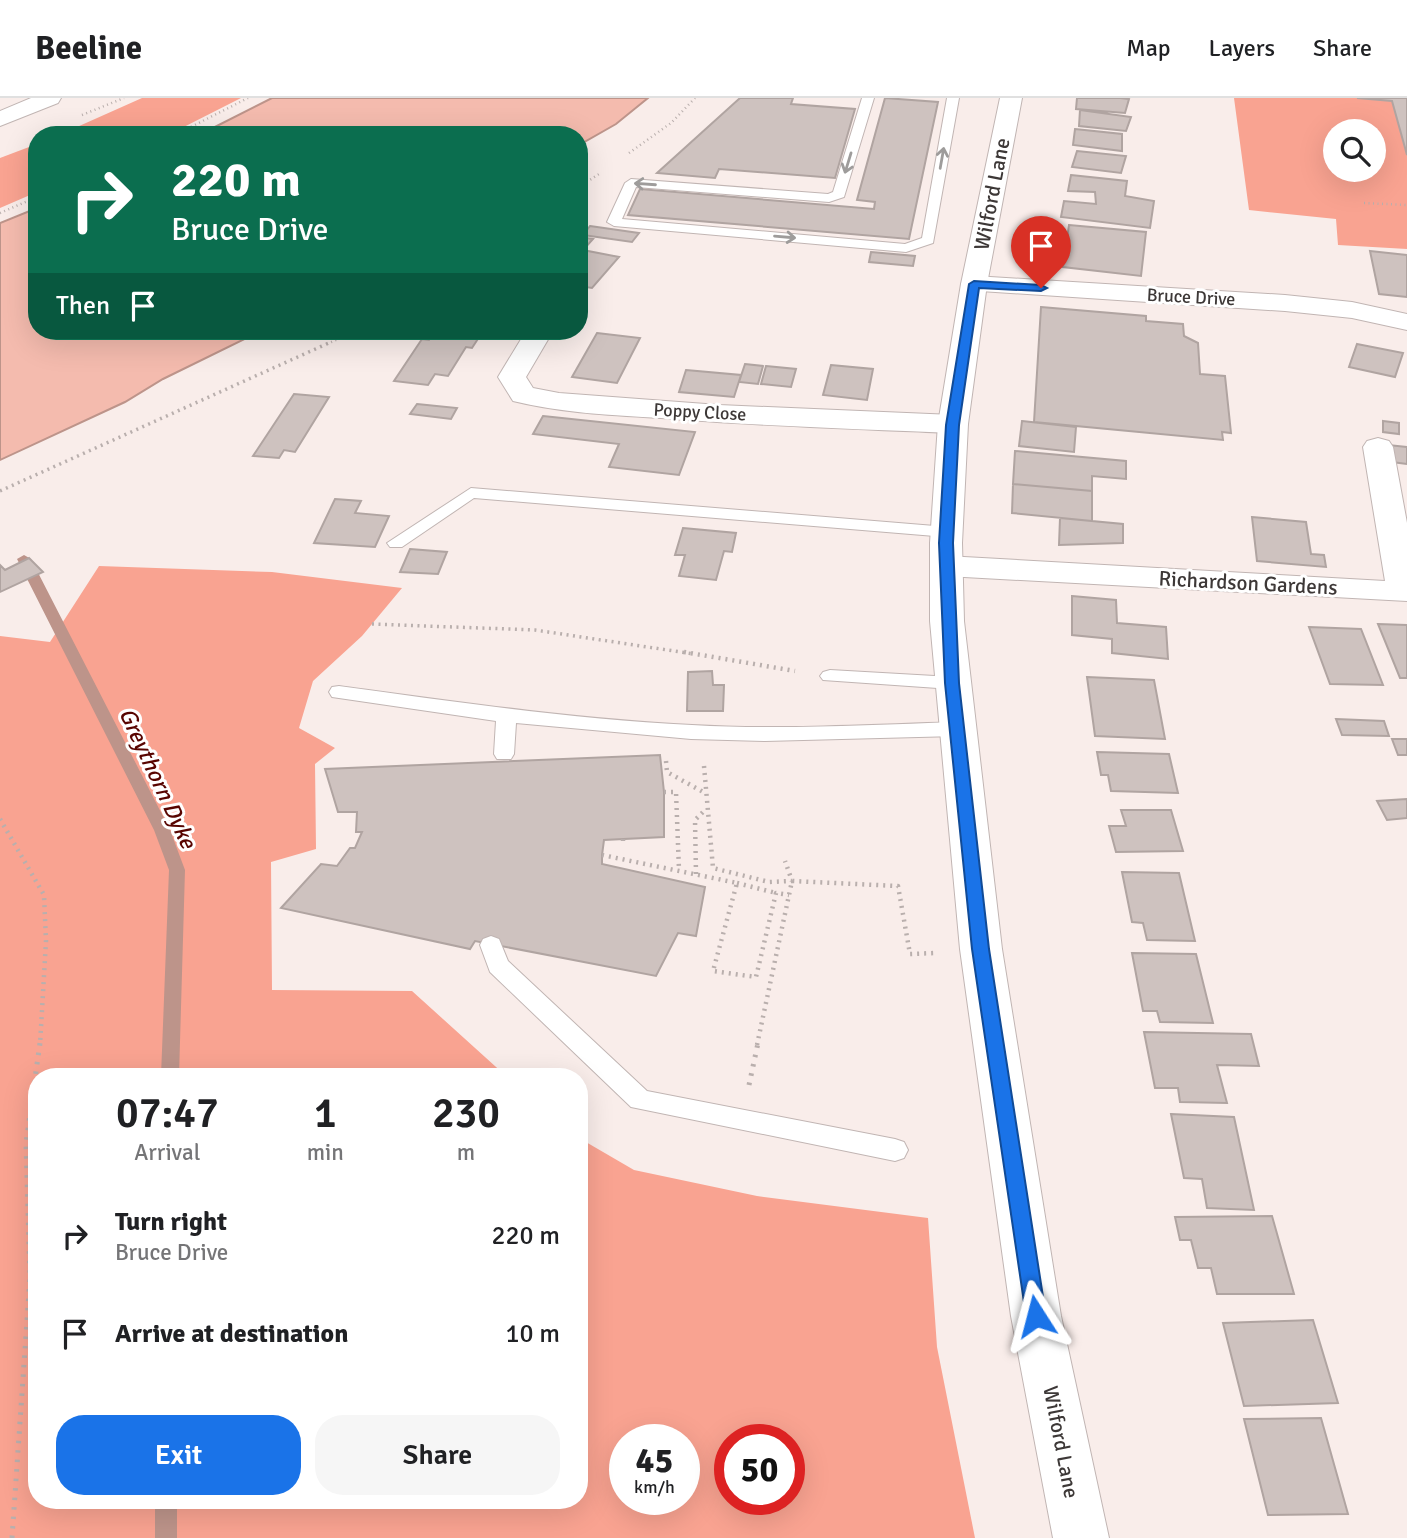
<!DOCTYPE html>
<html lang="en">
<head>
<meta charset="utf-8">
<style>
  :root { --surface:#fff; --page:#f6f6f6; --text:#202124; --muted:#757577; --line:#e0e0e0; --accent:#1a73e8 }
  body { margin:0; font-family:Signika,sans-serif; background:var(--page); color:var(--text); height:100vh; display:flex; flex-direction:column; font-size:26px; white-space:nowrap }
  * { box-sizing:border-box; margin:0 }
  p { font-size:23px; color:var(--muted) }
  .icon { flex:none; width:38px; height:38px; fill:none; stroke:currentColor; stroke-width:2; stroke-linecap:round; stroke-linejoin:round }
  .map { position:relative; flex:1; overflow:hidden }
  .details { position:absolute; left:28px; top:970px; width:560px; height:441px; display:flex; flex-direction:column; background:var(--surface); border-radius:28px; box-shadow:0 7px 28px #0002 }
  .details>* { flex:none }
  .banner { position:absolute; left:28px; top:28px; width:560px; height:214px; border-radius:28px; box-shadow:0 7px 28px #0002; background:#0b6e4f; color:#fff; overflow:hidden }
  .controls { position:absolute; left:1323px; top:21px; display:grid; gap:14px }
  .controls a { display:grid; place-items:center; width:63px; height:63px; border-radius:50%; background:var(--surface); box-shadow:0 7px 28px #0002; font-size:35px }
  .speed { position:absolute; left:609px; top:1326px; display:flex; gap:14px; font-size:35px; font-weight:700; text-align:center }
  .speed>* { display:grid; place-content:center; width:91px; height:91px; border-radius:50%; background:var(--surface); box-shadow:0 7px 28px #0002; line-height:1 }
  .speed small { font-size:18px; font-weight:400 }
  .speed .limit { border:10px solid #d22; background:#fff; color:#111 }
  .pin { position:absolute; display:grid; place-items:center; width:60px; height:60px; color:#fff; margin:-72px -30px; border-radius:50% 50% 50% 0; rotate:-45deg; box-shadow:0 0 7px #0007 }
  .pin .icon { rotate:45deg }
  .me { position:absolute; width:77px; margin:-38px; rotate:351deg; stroke-linejoin:round; filter:drop-shadow(0 0 5px #0008) }
  .turn { display:flex; align-items:center; gap:24px; height:147px; padding:0 28px; font-size:32px }
  .turn .icon { width:91px; height:91px; stroke-width:2.5 }
  .turn b { display:block; font-size:49px; line-height:60px }
  .then { display:flex; align-items:center; height:66px; padding:0 28px; background:#0003; gap:14px; font-size:26px }
  .eta { display:flex; justify-content:space-evenly; align-items:center; height:119px; text-align:center }
  .eta b { font-size:42px; font-weight:600; line-height:49px }
  .button { display:flex; gap:14px; margin-top:auto; padding:14px 28px }
  .button a { flex:1; height:80px; border-radius:28px; background:var(--accent); color:#fff; font-size:28px; font-weight:600; line-height:80px; text-align:center }
  .button a+a { background:var(--page); color:var(--text) }
  ul { padding:0; list-style:none }
  li { display:flex; align-items:center; gap:21px; height:98px; padding:0 28px }
  li div { flex:1 }
  li b { display:block; font-size:26px }
  li em { font-style:normal }
  header { display:flex; align-items:center; gap:42px; box-sizing:border-box; height:98px; padding:0 35px; background:var(--surface); border-bottom:2px solid var(--line) }
  header strong { font-size:33px }
  nav { display:flex; gap:38px; margin-inline-start:auto; font-size:24px }
  .map>svg:first-child { display:block }
  .green { fill:#f9a391; fill-rule:evenodd }
  .water { fill:#f4bbae; stroke:#bd948a; stroke-width:2 }
  .lines { fill:none; stroke-linecap:round; stroke-linejoin:round }
  .stream { fill:#bd948a; fill-rule:evenodd }
  .building { fill:#cec2bf; stroke:#b0a4a1; stroke-width:2 }
  .lane-casing { stroke:#c1b5b3; stroke-width:2 }
  .street-casing { stroke:#c1b5b3; stroke-width:2 }
  .secondary-casing { stroke:#c1b5b3; stroke-width:2 }
  .path-far3 { stroke:#b9afad; stroke-width:2.5; stroke-dasharray:1 3.5; stroke-linecap:butt }
  .path-far2 { stroke:#b9afad; stroke-width:3.5; stroke-dasharray:2 4.5; stroke-linecap:butt }
  .path-far1 { stroke:#b9afad; stroke-width:4.5; stroke-dasharray:2 5; stroke-linecap:butt }
  .path { stroke:#b9afad; stroke-width:5; stroke-dasharray:2.5 7; stroke-linecap:butt }
  .lane { fill:#fff; fill-rule:evenodd }
  .street { fill:#fff; fill-rule:evenodd }
  .secondary { fill:#fff; fill-rule:evenodd }
  .oneway { stroke:#9e9c9b }
  .route { fill:#1a73e8; stroke:#114b97; stroke-width:2 }
  .labels { text-anchor:middle; stroke-width:6; stroke-linejoin:round; paint-order:stroke }
  .far-street-label { font-size:18px; fill:#3d3837; stroke:#fff }
  .street-label { font-size:21px; fill:#3d3837; stroke:#fff }
  .water-label { font-size:23px; font-style:italic; fill:#580400; stroke:#fff }
</style>
</head>
<body>
<header>
<strong>Beeline</strong>
<nav><a>Map</a><a>Layers</a><a>Share</a></nav>
</header>
<div class="map">
<svg width="1407" height="1440" viewBox="0 0 1407 1440">
  <rect width="100%" height="100%" fill="#f9edea"/>
  <path class="green" d="M142 0H241L168 37H59Z
    M1234 0H1407V151L1338 147 1336 121 1249 112ZM1335 33H1374V72H1335Z
    M37 46V94L0 110V60Z
    M99 468 272 474 402 490 362 538 313 583 299 630 335 650 315 666 316 751 271 764 272 892 412 893 506 978H37V1402H579V1040L634 1072 757 1098 928 1120 937 1249 975 1440H0V538L50 544ZM684 1342V1402H625V1342ZM789 1342V1402H730V1342Z"/>
  <path class="water" d="M272 0H648L616 26 579 47V37H199Z
    M37 110V233H261L163 281 125 304 0 362V125Z"/>
  <g class="lines">
    <path class="stream" d="M24 457 31 461 170 732 185 772 179 978H161L169 772 154 732 17 461Z
      M155 1402H177V1440H155Z"/>
  </g>
  <path class="building" d="M740 0H793L791 6 855 11 835 80 719 71 715 80 657 75Z
    M885 0 938 4 909 141 628 117 640 91 874 111 875 104 857 102Z
    M1077 0H1120L1129 1 1125 15 1076 11Z
    M1357 0H1407V57L1392 3Z
    M1080 12 1131 19 1126 33 1079 28Z
    M1075 31 1122 36V53L1073 47Z
    M1077 53 1126 58 1121 75 1072 69Z
    M1071 77 1127 83 1125 98 1154 103 1150 130 1061 119 1064 103 1096 106 1095 94 1068 93Z
    M1069 127 1146 134 1141 178 1063 169Z
    M590 128 639 135 632 144 583 137Z
    M579 139 593 141 583 152 619 159 592 190 586 189 579 196Z
    M1370 153 1407 157V199L1379 196Z
    M871 154 915 158 913 168 869 164Z
    M1041 209 1146 218V223L1183 226 1184 238 1198 245 1200 276 1225 278 1231 335 1222 334 1223 342 1034 324Z
    M435 233H483L472 250 466 249 448 278 435 276 428 287 394 283 422 241 429 242Z
    M597 235 640 240 617 285 572 279Z
    M1357 246 1403 255 1395 279 1349 269Z
    M745 266 763 268 758 286 739 284Z
    M831 267 873 271 867 302 823 297Z
    M766 268 796 271 791 289 761 286Z
    M686 272 741 277 734 299 679 294Z
    M294 296 329 299 295 354 284 352 279 360 253 358Z
    M417 306 457 310 451 321 410 316Z
    M543 318 695 334 679 377 609 369 619 346 533 336Z
    M1022 323 1076 329 1074 354 1019 348Z
    M1383 323 1399 325V336L1383 334Z
    M1388 347 1407 349V366L1392 364Z
    M1015 353 1126 363V381L1092 378V393L1013 386Z
    M1013 386 1092 393V423L1012 415Z
    M335 401 361 403 355 415 389 418 375 449 314 445Z
    M1252 419 1306 424 1311 456 1324 457 1326 469 1257 463Z
    M1060 420 1123 426V445L1059 447Z
    M683 430 736 435 732 454 724 453 716 482 679 478 685 457H675Z
    M410 451 447 454 438 476 400 474Z
    M29 460 43 474 0 494V467L5 472Z
    M1072 498 1116 502 1117 525 1166 529 1168 561 1112 555V541L1072 537Z
    M1378 526 1407 527V580H1400Z
    M1309 529 1361 531 1383 587 1330 586Z
    M712 573 713 587H724L723 613H687L688 574Z
    M1087 579 1154 582 1165 641 1095 638Z
    M1336 621 1384 623 1389 638 1342 637Z
    M1392 641H1407V657H1398Z
    M1097 654 1169 656 1178 695 1111 693 1108 677H1101Z
    M660 657 664 694V739L604 742 602 757V766L705 789 696 838 678 835 656 878 475 843 470 851 281 810 321 766 337 768 350 750H355L362 734H356L357 714H338L325 671Z
    M1407 701V720L1387 722 1377 703Z
    M1121 712H1171L1183 753 1116 754 1109 728H1126Z
    M1122 774 1179 775 1195 843 1147 842 1143 825 1132 824Z
    M1132 855 1196 856 1213 925 1160 924 1157 913H1143Z
    M1144 934 1251 936 1259 968 1217 967 1227 1005 1180 1004 1178 990H1155Z
    M1171 1016 1234 1019 1254 1112 1207 1110 1202 1081 1184 1080Z
    M1272 1118 1294 1196H1217L1211 1170H1198L1191 1142H1180L1175 1119Z
    M1313 1222 1338 1305 1244 1308 1223 1225Z
    M1321 1320 1348 1416 1268 1417 1244 1321Z"/>
  <g class="lines">
    <g class="lane-casing">
      <path id="lane" d="M862 0H874L844 99 829 104 636 89 622 121 905 146 922 140 947 0H959L933 145 906 154 614 128 607 124 625 85 631 81 828 96 833 94Z
        M471 390 947 429 956 434 947 439 474 400 402 449H390L387 445Z
        M830 572 952 579 959 580 962 585 959 590 952 591 823 582 820 578 823 574Z
        M339 588C456 604 574 621 692 627 780 632 869 627 957 624L964 626 967 631 964 636 957 638 765 643 691 641 516 625 514 656 511 661H497L494 656 496 623 332 599 329 594 332 589Z
        M491 838 499 841 508 863 647 993 895 1041 904 1044 908 1052 904 1060 895 1063 631 1009 490 874 480 847 483 841Z"/>
    </g>
    <g class="street-casing">
      <path id="street" d="M31 0H61L58 5 0 28V13Z
        M974 178 1285 197 1352 204 1407 216V232L1352 220 1285 213 965 192 961 186 965 180Z
        M526 233H553L526 279 533 290 559 295 719 307 953 317 963 320 968 326 963 332 953 335C856 331 758 328 661 320 611 317 561 315 513 303L498 279Z
        M1378 340 1389 343 1393 349 1407 425V503L946 478 934 475 930 468 934 461 946 458 1385 483 1363 349 1367 343Z"/>
    </g>
    <g class="secondary-casing">
      <path id="secondary" d="M1000 0H1022L987 186 968 326 962 445 964 523 1002 851 1061 1218 1109 1440H1053L1011 1218 960 851 930 523V445L938 326 961 186Z"/>
    </g>
    <path class="path-far3" d="M82 17 124 0
      M175 37 248 0
      M629 55 671 25 695 0
      M579 89 599 76
      M1364 105 1407 107
      M0 115 37 99
      M327 246 356 233"/>
    <path class="path-far2" d="M0 393 331 244
      M372 526 535 532 694 556"/>
    <path class="path-far1" d="M684 554 795 573
      M666 663 667 674 705 695
      M704 668 713 770 769 784 792 783 785 763
      M664 694H676L679 772
      M0 721 44 797 46 843 40 947
      M623 741V747
      M602 757 737 785 713 873 756 879 776 795 789 797
      M696 776 695 722 706 711
      M737 785 776 795
      M757 947 792 783 898 788 910 856 935 855"/>
    <path class="path" d="M749 987 758 945
      M12 1440 30 1179 26 1045 40 945"/>
    <use href="#lane" class="lane"/>
    <use href="#street" class="street"/>
    <use href="#secondary" class="secondary"/>
  </g>
  <defs><path id="oneway-shaft" d="M-6 0H5M1.5-3L5.5 0L1.5 3" fill="none" stroke-width="1.6" stroke-linecap="round" stroke-linejoin="round" transform="scale(1.75)"/></defs>
  <g class="oneway">
    <use href="#oneway-shaft" transform="translate(942 60) rotate(-80)"/>
    <use href="#oneway-shaft" transform="translate(848 65) rotate(107)"/>
    <use href="#oneway-shaft" transform="translate(645 86) rotate(-176)"/>
    <use href="#oneway-shaft" transform="translate(785 139) rotate(5)"/>
  </g>
  <path class="route" d="M974 183 1041 187 1047 190 1041 193 979 190 959 327 953 445 959 585 989 851 1046 1218 1043 1225 1036 1228 1029 1225 1026 1218 972 851 945 585 939 445 946 327 969 186Z"/>
  <g class="labels">
    <g class="far-street-label">
      <text transform="translate(1191 199) rotate(3)" y="6">Bruce Drive</text>
      <text transform="translate(700 314) rotate(3)" y="6">Poppy Close</text>
    </g>
    <g class="street-label">
      <text transform="translate(992 96) rotate(-79)" y="7">Wilford Lane</text>
      <text transform="translate(1248 485) rotate(3)" y="7">Richardson Gardens</text>
      <text transform="translate(1061 1344) rotate(79)" y="7">Wilford Lane</text>
    </g>
    <g class="water-label">
      <text transform="translate(158 680) rotate(65)" y="8">Greythorn Dyke</text>
    </g>
  </g>
</svg>
<div class="controls">
<a><svg class="icon" aria-label="search" viewBox="0 0 24 24"><circle cx="10" cy="10" r="6"/><path d="M15 15l6 6"/></svg></a>
</div>
<div class="speed"><div>45<small>km/h</small></div><div class="limit">50</div></div>
<div class="pin" style="left:1041px;top:190px;background:#d93025"><svg class="icon" aria-label="arrive" viewBox="0 0 24 24"><path d="M6 21V4h12l-3 4 3 4H6"/></svg></div>
<svg class="me" style="left:1036px;top:1218px" viewBox="-20 -20 40 40"><path d="M0-17L14 15 0 8-14 15z" fill="#1a73e8" stroke="#fff" stroke-width="4"/></svg>
<div class="banner">
<div class="turn"><svg class="icon" aria-label="right" viewBox="0 0 24 24"><path d="M7 20v-9h11M14 6l5 5-5 5"/></svg><div><b>220 m</b>Bruce Drive</div></div>
<div class="then">Then<svg class="icon" aria-label="arrive" viewBox="0 0 24 24"><path d="M6 21V4h12l-3 4 3 4H6"/></svg></div>
</div>
<section class="details">
<div class="eta">
<div><b>07:47</b><p>Arrival</p></div>
<div><b>1</b><p>min</p></div>
<div><b>230</b><p>m</p></div>
</div>
<ul>
<li><svg class="icon" aria-label="right" viewBox="0 0 24 24"><path d="M7 20v-9h11M14 6l5 5-5 5"/></svg><div><b>Turn right</b><p>Bruce Drive</p></div><em>220 m</em></li>
<li><svg class="icon" aria-label="arrive" viewBox="0 0 24 24"><path d="M6 21V4h12l-3 4 3 4H6"/></svg><div><b>Arrive at destination</b></div><em>10 m</em></li>
</ul>
<div class="button"><a>Exit</a><a>Share</a></div>
</section>
</div>
</body>
</html>
